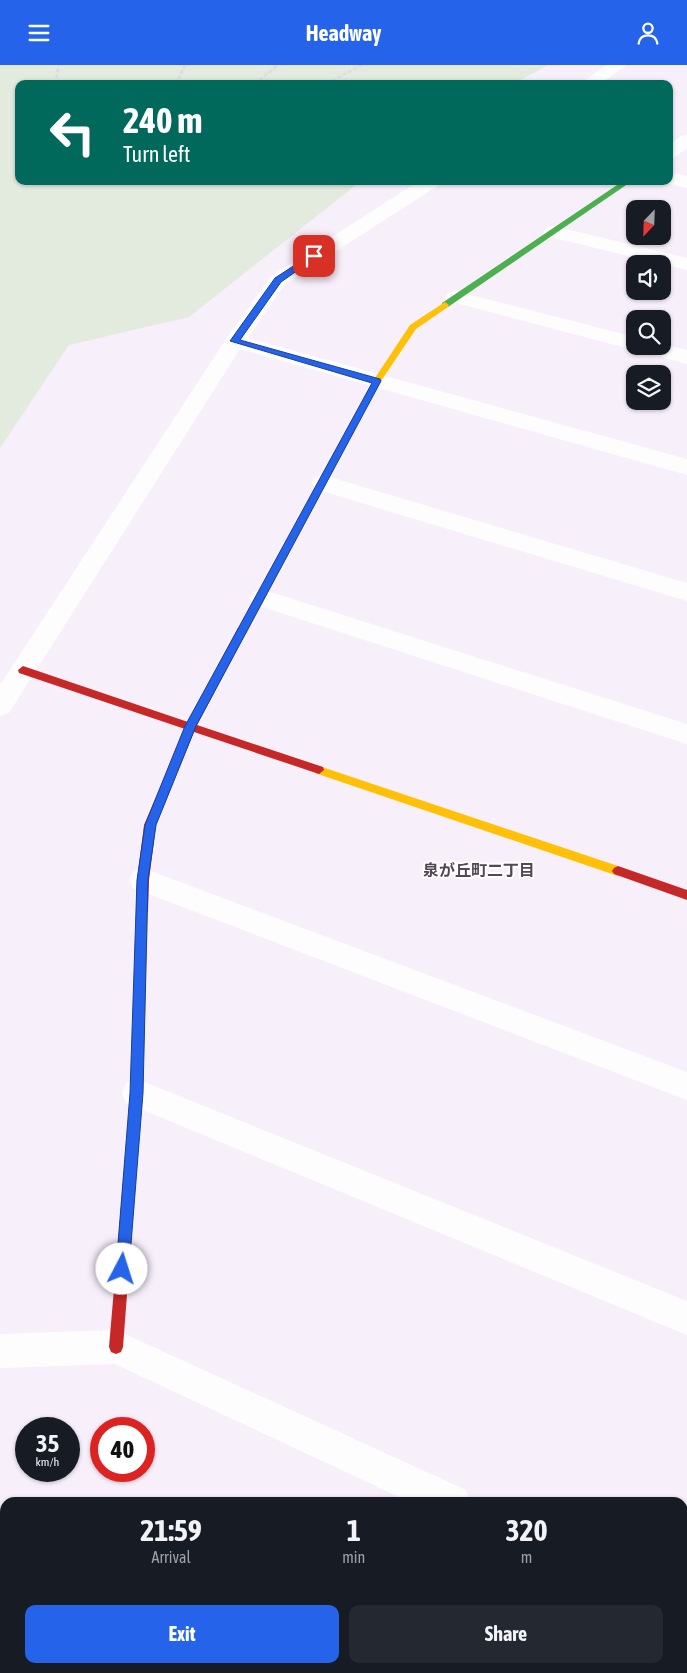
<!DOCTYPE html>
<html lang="en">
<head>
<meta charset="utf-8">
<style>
  :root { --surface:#171b24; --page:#242831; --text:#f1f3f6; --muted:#9ea1a6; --accent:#2563eb }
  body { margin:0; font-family:"Asap Condensed","Noto Sans JP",sans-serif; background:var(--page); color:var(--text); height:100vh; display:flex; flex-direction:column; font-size:19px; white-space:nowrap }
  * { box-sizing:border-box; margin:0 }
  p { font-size:16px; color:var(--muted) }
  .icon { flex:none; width:28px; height:28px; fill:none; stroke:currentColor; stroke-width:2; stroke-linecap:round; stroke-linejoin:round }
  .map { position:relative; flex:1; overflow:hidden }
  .drawer { position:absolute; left:0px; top:1432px; width:688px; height:176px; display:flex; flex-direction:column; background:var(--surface); border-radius:15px 15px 0 0; box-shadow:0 1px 4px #0004 }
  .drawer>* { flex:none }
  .hud { position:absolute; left:15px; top:15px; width:658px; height:105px; border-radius:10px; box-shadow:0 1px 4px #0004; background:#00695c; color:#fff; overflow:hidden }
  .needle { width:32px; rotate:203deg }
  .controls { position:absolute; left:626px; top:135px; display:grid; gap:10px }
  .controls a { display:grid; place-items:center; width:45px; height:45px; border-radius:10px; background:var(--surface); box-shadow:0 1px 4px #0004; font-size:25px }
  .speed { position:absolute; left:15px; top:1352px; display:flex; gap:10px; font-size:25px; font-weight:700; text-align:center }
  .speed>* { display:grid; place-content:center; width:65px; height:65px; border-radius:50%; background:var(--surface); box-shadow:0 1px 4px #0004; line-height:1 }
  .speed small { font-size:12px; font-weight:400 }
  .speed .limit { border:8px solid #d22; background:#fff; color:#111 }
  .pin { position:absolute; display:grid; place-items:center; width:42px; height:42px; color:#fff; margin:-21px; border-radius:10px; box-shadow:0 2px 8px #0006 }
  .me { position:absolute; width:55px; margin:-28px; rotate:5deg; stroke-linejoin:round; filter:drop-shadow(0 0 4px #0008) }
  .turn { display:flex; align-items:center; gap:18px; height:105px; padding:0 25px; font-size:22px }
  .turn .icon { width:65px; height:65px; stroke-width:2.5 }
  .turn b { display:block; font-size:35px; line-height:42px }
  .eta { display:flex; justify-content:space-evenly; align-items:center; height:85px; text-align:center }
  .eta b { font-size:30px; font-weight:700; line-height:35px }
  .action { display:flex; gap:10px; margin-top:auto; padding:10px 25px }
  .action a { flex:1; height:58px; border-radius:10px; background:var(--accent); color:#fff; font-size:20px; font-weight:700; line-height:58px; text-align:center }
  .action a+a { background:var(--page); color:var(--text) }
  header { display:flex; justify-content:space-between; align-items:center; height:65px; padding:0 25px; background:var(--accent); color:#fff; font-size:22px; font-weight:700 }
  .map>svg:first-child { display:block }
  .green { fill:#e3eade }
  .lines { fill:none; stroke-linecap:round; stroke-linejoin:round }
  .path { stroke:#dedce0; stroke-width:2.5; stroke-dasharray:4 2; stroke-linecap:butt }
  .street { fill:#fefdfe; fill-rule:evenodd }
  .fast { fill:#4caf50; fill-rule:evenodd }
  .slow { fill:#ffc107; fill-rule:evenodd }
  .jam { fill:#c62828; fill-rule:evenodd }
  .route { fill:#2563eb; stroke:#184099 }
  .labels { text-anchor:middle; stroke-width:4; stroke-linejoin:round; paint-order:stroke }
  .neighbourhood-label { font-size:16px; font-weight:bold; fill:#534656; stroke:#fff }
</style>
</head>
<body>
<header><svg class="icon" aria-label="menu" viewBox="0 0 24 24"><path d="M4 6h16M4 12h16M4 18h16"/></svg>Headway<svg class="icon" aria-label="person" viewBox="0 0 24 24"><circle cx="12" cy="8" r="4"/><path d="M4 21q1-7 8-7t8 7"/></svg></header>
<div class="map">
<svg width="687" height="1608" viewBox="0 0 687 1608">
  <rect width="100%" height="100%" fill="#f7effa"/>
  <path class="green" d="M0 0H548L513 19H19V116H361L189 252 69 280 0 383Z"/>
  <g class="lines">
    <path class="path" d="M55 19 59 0
      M179 19 177 17 185 0
      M255 19 278 0
      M327 19 361 0"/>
    <path class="street" d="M606 0H627L600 19H580Z
      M687 70V83L675 92 669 93V80L681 71Z
      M669 107 687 111V123L662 117 669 116Z
      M419 116H441L439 120 285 219 248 273 687 394V410L240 284 9 648 0 651V620L228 271 271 211Z
      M553 161 687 193V205L546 171 543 167 546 163Z
      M455 226 635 272V281H662V279L687 285V299L448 236 445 232 448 228Z
      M323 410 687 518V536L315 424 312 418 315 412Z
      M261 524 687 659V679L253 539 249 533 253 527Z
      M143 803 687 1007V1035L133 823 129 815 133 807Z
      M137 1014 687 1236V1270L126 1038 122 1028 126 1018Z
      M116 1265 466 1425 471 1438H412L115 1299 0 1303V1269Z
      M682 1525 687 1526V1564L682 1562Z"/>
    <path class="fast" d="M623 116H632L448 242H442V238Z"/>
    <path class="slow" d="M445 237 449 240 448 242 416 264 381 316 246 569H238L237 566 373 316 410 260Z
      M319 701 618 801 622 803 624 806 622 809 618 811 315 708 314 705Z
      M142 841 146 842 148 846 143 1028 139 1072 137 1076 133 1078 129 1076 127 1072 131 1028 136 846 138 842Z"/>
    <path class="jam" d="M242 562 247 566 197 660 323 702 324 705 319 709 194 667 156 760 149 815 148 846 146 850 142 851 138 850 136 846 137 815 144 760 185 664 19 608 18 605 23 601 188 657 238 563Z
      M618 801 687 825V835L614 809 612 806 614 803Z
      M133 1066 137 1068 139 1072 123 1282 121 1287 116 1289 111 1287 109 1282 127 1072 129 1068Z"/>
  </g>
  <path class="route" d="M312 189 318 191 281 217 240 275 380 314 381 316 196 661 156 760 148 815 143 1028 129 1204 127 1209 122 1211 118 1209 116 1204 130 1028 137 815 145 760 185 661 372 318 230 276 275 213Z"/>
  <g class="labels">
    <g class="neighbourhood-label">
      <text x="479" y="811">泉が丘町二丁目</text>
    </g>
  </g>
</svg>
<div class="controls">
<a><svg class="needle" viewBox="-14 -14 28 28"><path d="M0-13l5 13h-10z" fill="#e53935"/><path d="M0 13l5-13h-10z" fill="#9ea1a6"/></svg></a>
<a><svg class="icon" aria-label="sound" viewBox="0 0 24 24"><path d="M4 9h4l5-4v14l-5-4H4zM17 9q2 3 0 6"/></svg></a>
<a><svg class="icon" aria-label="search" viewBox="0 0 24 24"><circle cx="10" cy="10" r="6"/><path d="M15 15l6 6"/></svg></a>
<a><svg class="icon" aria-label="layers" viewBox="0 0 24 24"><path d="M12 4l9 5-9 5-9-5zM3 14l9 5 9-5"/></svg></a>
</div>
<div class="speed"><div>35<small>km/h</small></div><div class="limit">40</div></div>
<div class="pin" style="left:314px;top:191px;background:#d93025"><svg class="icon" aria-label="arrive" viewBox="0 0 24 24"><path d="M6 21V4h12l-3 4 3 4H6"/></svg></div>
<svg class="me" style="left:122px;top:1204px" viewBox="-20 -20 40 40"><circle r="19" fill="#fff"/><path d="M0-13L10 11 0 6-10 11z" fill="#2563eb"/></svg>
<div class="hud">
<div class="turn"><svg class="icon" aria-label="left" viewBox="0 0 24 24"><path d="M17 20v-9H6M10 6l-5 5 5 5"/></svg><div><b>240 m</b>Turn left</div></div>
</div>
<section class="drawer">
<div class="eta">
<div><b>21:59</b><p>Arrival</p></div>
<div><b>1</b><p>min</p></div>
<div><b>320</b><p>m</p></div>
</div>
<div class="action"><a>Exit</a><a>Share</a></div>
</section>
</div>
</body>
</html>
